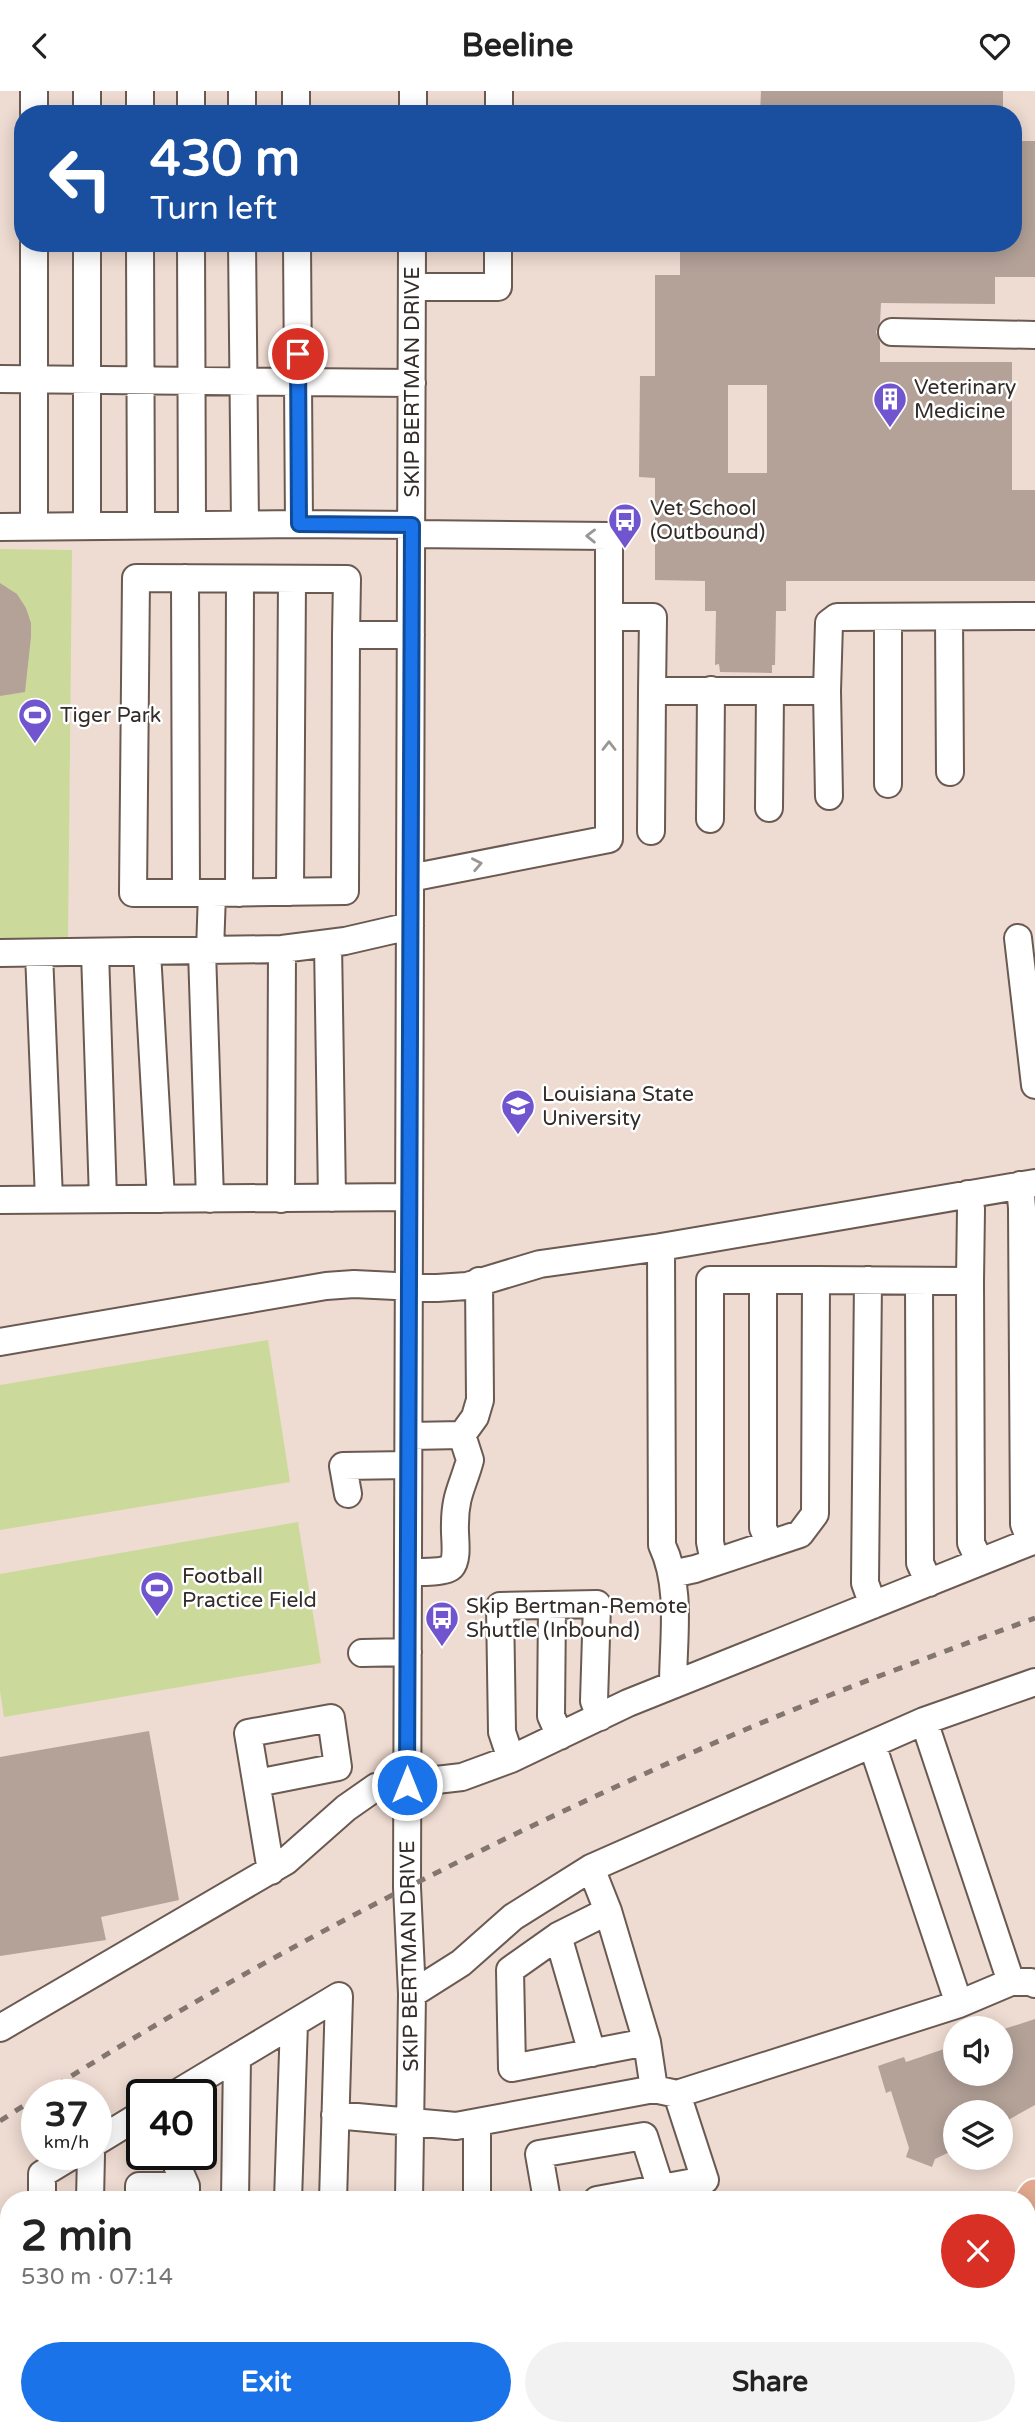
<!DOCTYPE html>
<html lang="en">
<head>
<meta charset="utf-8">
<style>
  :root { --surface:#fff; --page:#f2f2f2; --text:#222; --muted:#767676; --accent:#1a73e8 }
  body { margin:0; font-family:"Varela Round",sans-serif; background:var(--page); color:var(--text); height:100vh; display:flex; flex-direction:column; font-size:26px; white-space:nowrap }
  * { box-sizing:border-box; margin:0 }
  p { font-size:23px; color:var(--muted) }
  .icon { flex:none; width:38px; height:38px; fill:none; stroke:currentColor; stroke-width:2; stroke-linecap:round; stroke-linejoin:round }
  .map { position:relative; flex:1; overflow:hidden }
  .drawer { position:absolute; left:0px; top:2100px; width:1036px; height:245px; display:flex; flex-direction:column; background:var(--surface); border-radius:28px 28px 0 0; box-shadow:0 4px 18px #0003 }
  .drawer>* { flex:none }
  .top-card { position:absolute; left:14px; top:14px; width:1008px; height:147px; border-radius:28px; box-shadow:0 4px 18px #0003; background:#1a4fa0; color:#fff; overflow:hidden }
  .tools { position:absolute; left:943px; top:1925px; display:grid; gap:14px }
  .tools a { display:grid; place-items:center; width:70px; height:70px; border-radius:50%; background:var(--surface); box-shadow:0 4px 18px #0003; font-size:35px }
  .speed { position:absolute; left:21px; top:1988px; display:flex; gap:14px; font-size:35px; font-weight:700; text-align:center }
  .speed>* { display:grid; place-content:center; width:91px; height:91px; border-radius:50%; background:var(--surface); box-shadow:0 4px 18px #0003; line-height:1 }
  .speed small { font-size:18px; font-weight:400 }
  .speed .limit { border:4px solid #111; border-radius:10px; background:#fff; color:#111 }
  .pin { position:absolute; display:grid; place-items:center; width:60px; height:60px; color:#fff; margin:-30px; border:4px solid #fff; border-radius:50%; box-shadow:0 2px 7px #0007 }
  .me { position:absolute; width:77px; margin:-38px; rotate:0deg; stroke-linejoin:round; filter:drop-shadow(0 0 5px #0008) }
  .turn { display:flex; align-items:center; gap:24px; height:147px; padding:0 21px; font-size:32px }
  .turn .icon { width:91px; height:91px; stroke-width:2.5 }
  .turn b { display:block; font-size:49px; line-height:60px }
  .round { display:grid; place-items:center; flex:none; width:74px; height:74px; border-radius:37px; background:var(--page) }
  .summary { display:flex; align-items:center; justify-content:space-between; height:119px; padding:0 21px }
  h1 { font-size:42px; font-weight:700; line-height:52px }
  .action { display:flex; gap:14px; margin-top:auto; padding:14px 21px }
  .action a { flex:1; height:80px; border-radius:42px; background:var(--accent); color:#fff; font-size:28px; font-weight:700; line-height:80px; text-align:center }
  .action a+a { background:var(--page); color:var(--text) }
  header { display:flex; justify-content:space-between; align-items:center; height:91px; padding:0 21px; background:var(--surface); font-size:32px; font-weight:700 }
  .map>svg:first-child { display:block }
  .pitch { fill:#cbda9a }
  .building { fill:#b4a298; fill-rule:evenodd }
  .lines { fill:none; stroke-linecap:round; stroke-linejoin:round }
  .minor-casing { stroke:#6a5a51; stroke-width:30 }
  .major-casing { stroke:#fff; stroke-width:37 }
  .minor { stroke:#fff; stroke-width:26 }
  .major { stroke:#e2a98e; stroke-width:33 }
  .rail { stroke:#82766f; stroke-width:5; stroke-dasharray:9 9; stroke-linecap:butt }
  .oneway { stroke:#999694 }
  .route-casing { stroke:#114b97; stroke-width:18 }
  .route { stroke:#1a73e8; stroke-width:12 }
  .labels { text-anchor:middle; stroke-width:5; stroke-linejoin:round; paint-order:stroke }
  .street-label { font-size:21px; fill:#332c28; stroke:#fff }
  .poi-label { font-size:21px; fill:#332c28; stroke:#fff; text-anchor:start }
</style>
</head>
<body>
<header><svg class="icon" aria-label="back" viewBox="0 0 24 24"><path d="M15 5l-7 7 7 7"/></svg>Beeline<svg class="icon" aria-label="heart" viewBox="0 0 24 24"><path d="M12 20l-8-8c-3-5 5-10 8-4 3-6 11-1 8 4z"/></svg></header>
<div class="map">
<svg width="1035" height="2345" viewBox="0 0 1035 2345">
  <rect width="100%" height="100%" fill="#eedbd1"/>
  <path class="pitch" d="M0 458 72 459 68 849 0 850Z
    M268 1249 290 1391 0 1439V1294Z
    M298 1431 321 1572 4 1626 0 1600V1483Z
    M1035 2175V2345H1004L1002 2336H1027V2183L1031 2176Z"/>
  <path class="building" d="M761 0H1003V23H760Z
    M1013 50H1035V186H995V213L881 212 880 231 876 241 880 251V271H1012V399H1035V490H786V520H776L775 574H772V582L720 581 719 573 715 574 716 520H705V490L655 489V387L639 386 640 285H655V184H680V152H1013ZM728 294H767V382H728Z
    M0 492 17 503 26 517 31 532V546L25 601 0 605Z
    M149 1640 179 1809 101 1826 106 1849 0 1865V1666Z
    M1035 1928V2014L1001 2033V2021H956V2058L935 2068 932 2076 906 2066 909 2057 891 2000 886 2002 878 1975 904 1966 906 1971 956 1954V1983H1001V1939Z"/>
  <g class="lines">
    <g class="minor-casing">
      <path id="minor" d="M34 0V23
        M87 0V23
        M242 0V23
        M296 0V23
        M140 23V0
        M191 23V0
        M413 23V0
        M499 23V0
        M87 152V435
        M140 152 141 434
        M191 152 192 434
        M242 152 245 433
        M297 152 298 291 412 292
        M412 196H498V152
        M892 241 1035 244
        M0 288 298 291 299 433 412 434
        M34 435V152
        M0 436 299 433
        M185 487 186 802
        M609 526H653L652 600H827L829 532 837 526 1035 525
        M949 526 950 681
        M827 600 829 705
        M888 693V526
        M769 717 770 600
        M710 728 711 599
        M651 740 652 600
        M410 787 609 748V445L412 443
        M290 801 292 488
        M212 802H133L136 487 347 488 346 544
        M239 802 240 488
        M1018 847 1035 994
        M328 852 332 1107
        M202 860 210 1108
        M210 860 212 802 345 800 346 544H411
        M95 861 103 1108
        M147 861 161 1108
        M0 862 282 858 345 850 410 835
        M39 862 49 1108
        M1020 1094 1022 1117 1024 1433 1031 1451
        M968 1103 971 1118 970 1190
        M281 1108 282 858
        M0 1109 409 1106
        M661 1156 662 1454C682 1496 673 1549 673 1594
        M763 1189V1437L770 1453
        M816 1189 970 1190 971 1452 980 1471
        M868 1189 865 1492 873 1514
        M919 1190 920 1472 929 1492
        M0 1251 326 1195 354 1193 437 1197 467 1195 540 1173 661 1156 1035 1092
        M409 1345 462 1344 475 1326 480 1309 479 1190
        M348 1403 343 1375 408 1374
        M408 1481C416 1481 446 1482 451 1476 459 1467 454 1445 455 1433 455 1404 463 1395 470 1369L462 1344
        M672 1483 695 1478 800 1443 815 1423 816 1189H710V1451L714 1471
        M552 1514 551 1625 560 1645
        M362 1562 408 1561
        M924 1630 1011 1891H1031L1035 1893
        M872 1653 959 1913
        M511 1668 502 1641 500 1515 597 1513 594 1610 600 1626
        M257 1692 338 1676 331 1627 248 1642 271 1780
        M591 1777 608 1820
        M558 1845 592 1962
        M412 1903 461 1872 513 1826 591 1777 924 1630 1035 1591
        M0 1937 286 1770 346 1717 376 1696 462 1686 511 1668 628 1612 1035 1449
        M647 1951 512 1977 510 1879 558 1845 608 1820 647 1951 654 1998
        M174 2004 339 1905 333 2109
        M335 2024 456 2035 654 1998 677 2003 959 1913 1011 1891
        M477 2032V2109
        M96 2051 142 2023
        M172 2063 186 2095
        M42 2109V2083L75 2063
        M90 2109 91 2063
        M139 2109V2095H186V2109
        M235 2109 237 1966
        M288 2109 294 1932
        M409 2109 412 1903 407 1796 412 152
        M547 2109 539 2063 644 2045 661 2098
        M597 2109 705 2089 677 2003
        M1027 2217 1035 2216
        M0 2246 9 2244
        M1027 2313 1033 2345
        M0 2318 9 2317
        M967 2336 968 2345
        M406 2345V2336"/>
    </g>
    <g class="major-casing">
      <path id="major" d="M1027 2117 1035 2105
        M431 2345 493 2336"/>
    </g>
    <use href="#minor" class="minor"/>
    <use href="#major" class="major"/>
    <path class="rail" d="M41 2004C261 1865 496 1746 735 1643 833 1601 935 1564 1035 1527
      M0 2030 37 2006"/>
  </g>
  <defs><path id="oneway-chevron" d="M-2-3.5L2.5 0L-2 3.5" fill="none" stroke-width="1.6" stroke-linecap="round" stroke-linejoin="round" transform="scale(1.75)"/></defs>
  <g class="oneway">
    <use href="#oneway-chevron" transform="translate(591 445) rotate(-179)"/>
    <use href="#oneway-chevron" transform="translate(609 655) rotate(-90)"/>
    <use href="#oneway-chevron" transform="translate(477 773) rotate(-11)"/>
  </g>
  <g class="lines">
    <g class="route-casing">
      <path id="route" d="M298 263 299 433 412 434 407 1694"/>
    </g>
    <use href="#route" class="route"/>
  </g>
  <defs>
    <g id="building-pin" transform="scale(1.75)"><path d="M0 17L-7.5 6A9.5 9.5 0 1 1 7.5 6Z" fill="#7055cf" stroke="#fff"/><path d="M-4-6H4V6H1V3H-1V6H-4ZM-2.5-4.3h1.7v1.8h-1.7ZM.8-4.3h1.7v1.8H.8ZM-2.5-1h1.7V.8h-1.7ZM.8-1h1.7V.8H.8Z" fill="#fff"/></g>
    <g id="bus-pin" transform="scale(1.75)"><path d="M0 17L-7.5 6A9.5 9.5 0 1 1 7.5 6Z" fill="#7055cf" stroke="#fff"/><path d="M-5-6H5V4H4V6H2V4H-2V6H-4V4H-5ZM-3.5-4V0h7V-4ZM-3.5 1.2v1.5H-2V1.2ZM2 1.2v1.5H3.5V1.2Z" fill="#fff"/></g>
    <g id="stadium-pin" transform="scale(1.75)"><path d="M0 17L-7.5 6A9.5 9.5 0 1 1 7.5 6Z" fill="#7055cf" stroke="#fff"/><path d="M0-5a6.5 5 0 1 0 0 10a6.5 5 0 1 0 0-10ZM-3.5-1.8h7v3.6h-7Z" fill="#fff"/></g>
    <g id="university-pin" transform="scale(1.75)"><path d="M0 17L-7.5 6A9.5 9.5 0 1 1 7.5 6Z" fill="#7055cf" stroke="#fff"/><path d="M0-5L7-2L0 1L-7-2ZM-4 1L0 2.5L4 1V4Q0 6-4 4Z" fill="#fff"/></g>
  </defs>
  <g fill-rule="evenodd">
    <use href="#building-pin" x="890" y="308"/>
    <use href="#bus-pin" x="625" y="429"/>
    <use href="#stadium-pin" x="35" y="624"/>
    <use href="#university-pin" x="518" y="1015"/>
    <use href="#stadium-pin" x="157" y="1497"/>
    <use href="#bus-pin" x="442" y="1527"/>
  </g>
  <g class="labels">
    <g class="street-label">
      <text transform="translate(412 291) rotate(-90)" y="7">SKIP BERTMAN DRIVE</text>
      <text transform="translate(409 1865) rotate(-91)" y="7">SKIP BERTMAN DRIVE</text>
    </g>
    <g class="poi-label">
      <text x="914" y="303">Veterinary<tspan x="914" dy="24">Medicine</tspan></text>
      <text x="650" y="424">Vet School<tspan x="650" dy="24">(Outbound)</tspan></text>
      <text x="60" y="631">Tiger Park</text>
      <text x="542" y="1010">Louisiana State<tspan x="542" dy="24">University</tspan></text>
      <text x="182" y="1492">Football<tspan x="182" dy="24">Practice Field</tspan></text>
      <text x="466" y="1522">Skip Bertman-Remote<tspan x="466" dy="24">Shuttle (Inbound)</tspan></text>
    </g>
  </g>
</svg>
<div class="tools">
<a><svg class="icon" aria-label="sound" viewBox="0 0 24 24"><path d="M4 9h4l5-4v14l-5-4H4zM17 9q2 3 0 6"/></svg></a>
<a><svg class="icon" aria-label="layers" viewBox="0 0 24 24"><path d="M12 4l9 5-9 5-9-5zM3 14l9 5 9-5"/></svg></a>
</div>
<div class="speed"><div>37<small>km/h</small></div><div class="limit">40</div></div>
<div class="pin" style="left:298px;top:263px;background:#d93025"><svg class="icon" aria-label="arrive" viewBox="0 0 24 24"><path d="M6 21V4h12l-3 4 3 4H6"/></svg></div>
<svg class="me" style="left:407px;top:1694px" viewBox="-20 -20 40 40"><circle r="17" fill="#1a73e8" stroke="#fff" stroke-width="3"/><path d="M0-11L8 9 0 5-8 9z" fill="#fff"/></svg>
<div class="top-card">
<div class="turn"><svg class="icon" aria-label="left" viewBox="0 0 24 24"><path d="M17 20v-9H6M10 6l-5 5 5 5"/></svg><div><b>430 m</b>Turn left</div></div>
</div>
<section class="drawer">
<div class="summary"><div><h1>2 min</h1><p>530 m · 07:14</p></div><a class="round" style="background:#d93025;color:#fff"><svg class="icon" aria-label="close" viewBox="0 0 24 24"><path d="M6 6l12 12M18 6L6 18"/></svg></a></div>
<div class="action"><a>Exit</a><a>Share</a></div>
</section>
</div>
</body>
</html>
